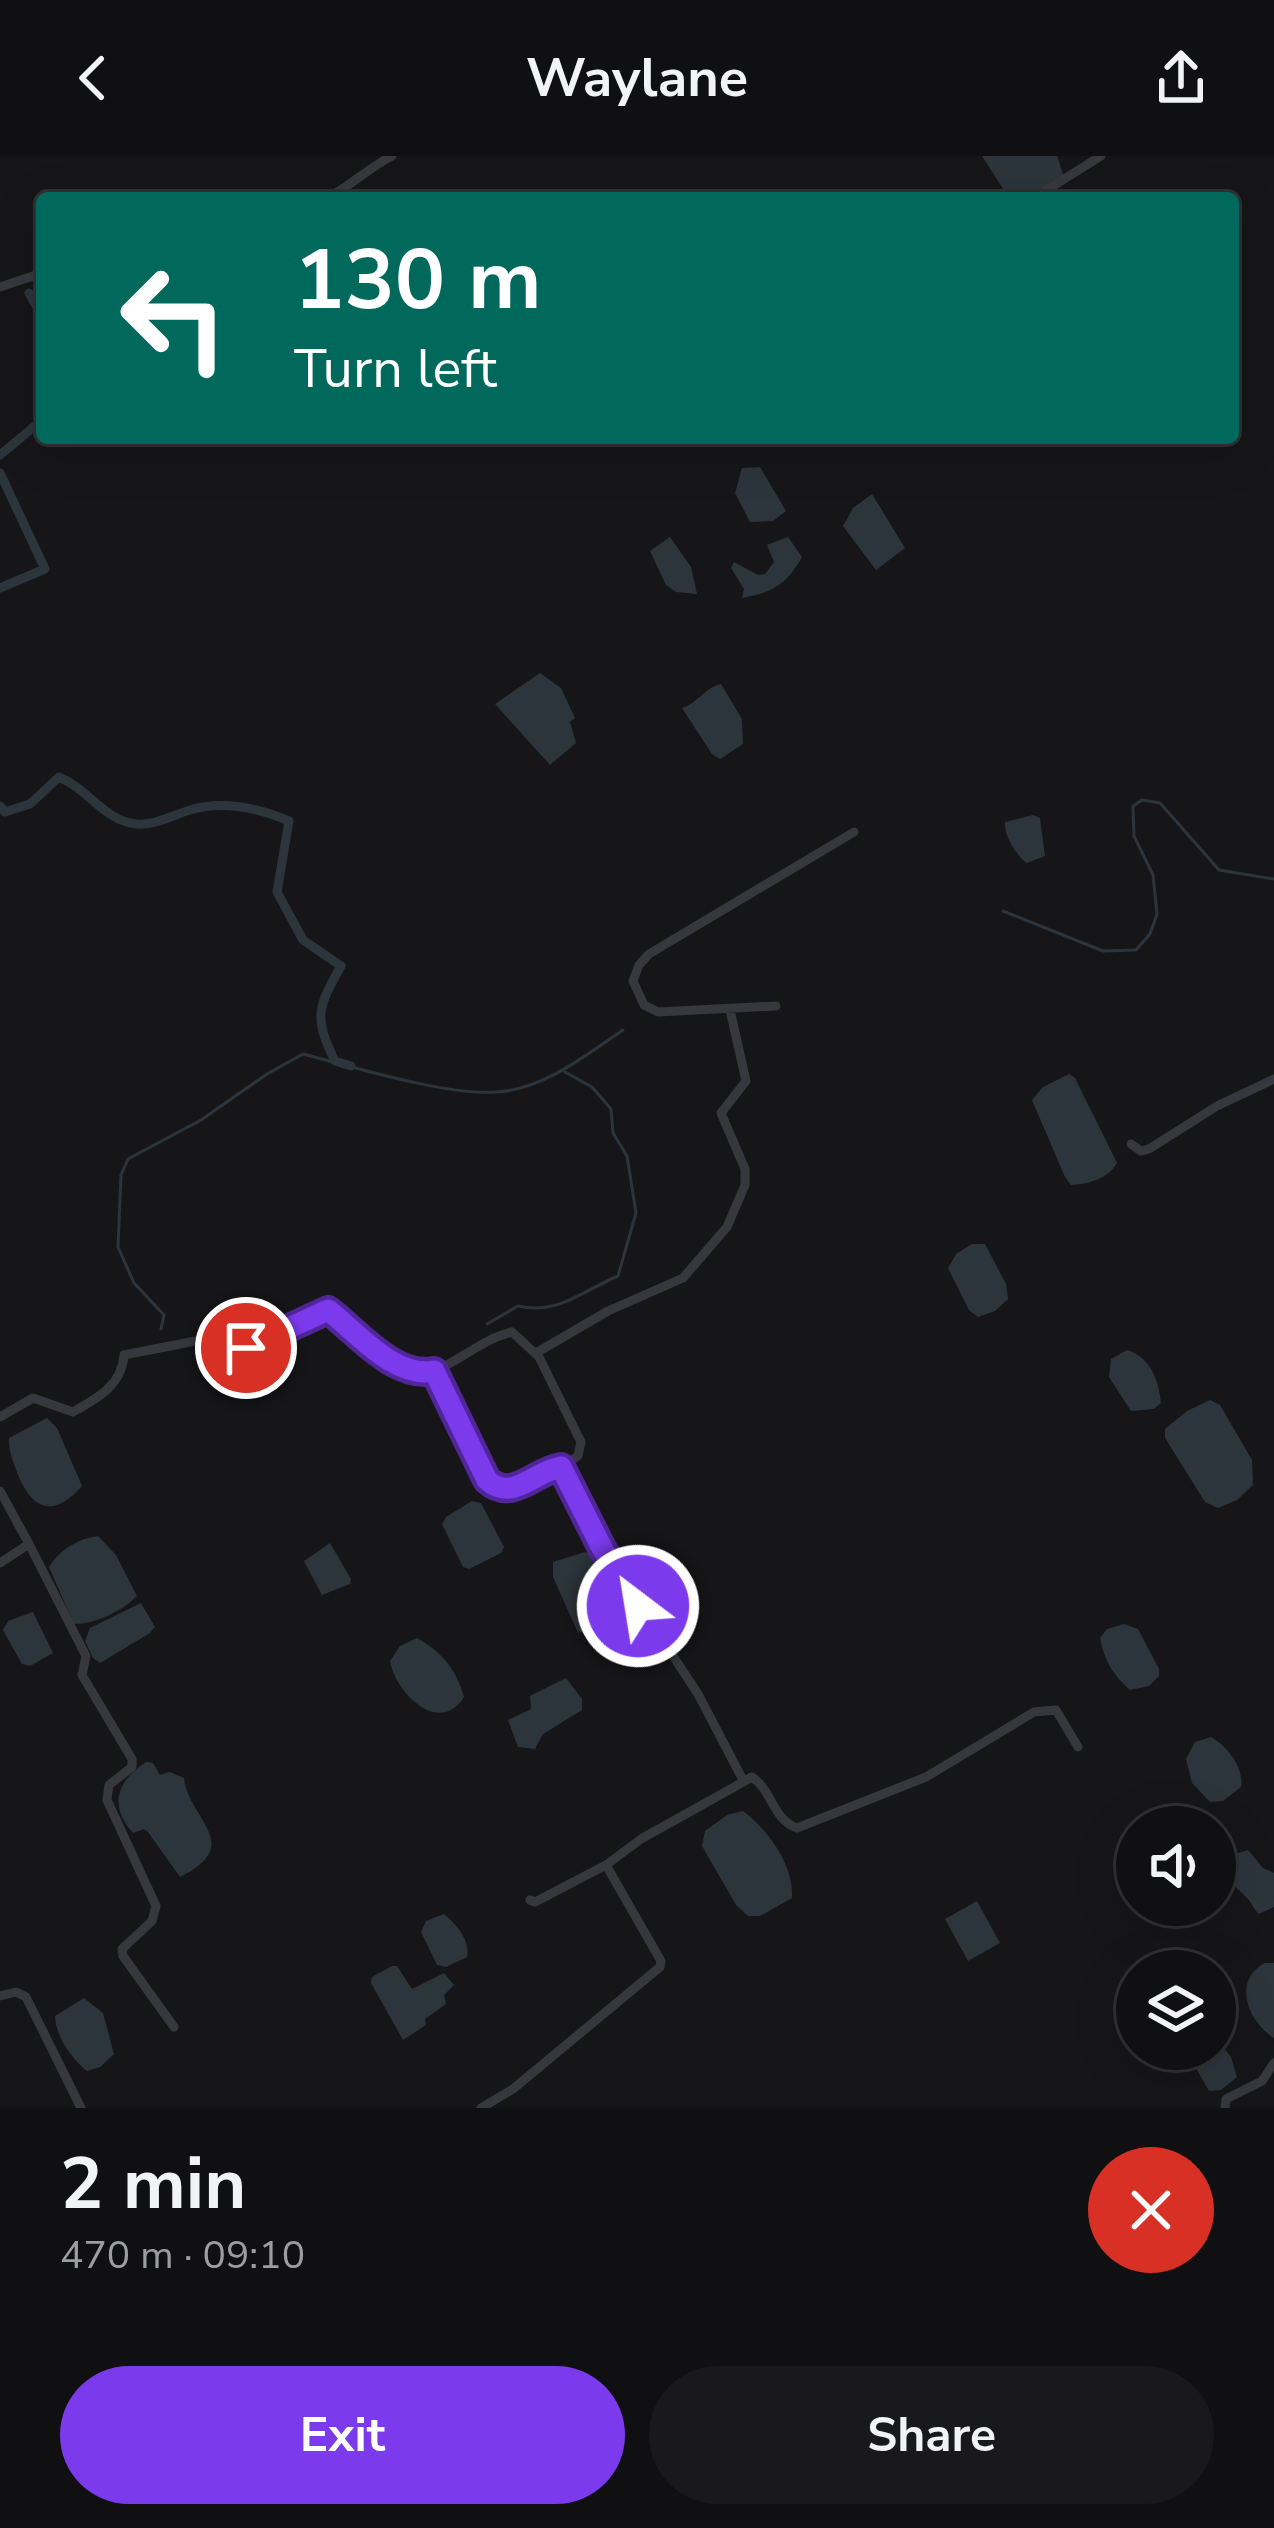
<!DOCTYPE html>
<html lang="en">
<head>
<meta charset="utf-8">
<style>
  :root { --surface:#101012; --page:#19191b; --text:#f1f3f6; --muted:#9c9d9f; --line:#303032; --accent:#7c3aed }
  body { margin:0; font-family:"Nunito Sans",sans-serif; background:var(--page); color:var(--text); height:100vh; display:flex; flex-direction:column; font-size:45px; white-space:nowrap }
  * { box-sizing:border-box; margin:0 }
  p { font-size:39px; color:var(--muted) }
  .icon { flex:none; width:66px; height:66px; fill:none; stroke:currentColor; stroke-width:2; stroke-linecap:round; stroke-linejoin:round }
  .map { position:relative; height:1952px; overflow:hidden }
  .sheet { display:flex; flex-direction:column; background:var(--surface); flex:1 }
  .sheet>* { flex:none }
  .guide { position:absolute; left:36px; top:36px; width:1203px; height:252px; border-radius:12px; box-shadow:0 12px 48px #0002,0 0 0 3px var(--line); background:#00695c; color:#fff; overflow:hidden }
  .fabs { position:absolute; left:1116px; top:1650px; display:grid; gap:24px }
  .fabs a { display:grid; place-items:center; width:120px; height:120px; border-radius:50%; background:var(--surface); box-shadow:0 12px 48px #0002,0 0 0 3px var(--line); font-size:60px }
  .pin { position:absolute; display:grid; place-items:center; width:102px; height:102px; color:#fff; margin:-51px; border:6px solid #fff; border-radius:50%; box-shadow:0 3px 12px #0007 }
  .me { position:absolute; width:132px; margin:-66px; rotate:329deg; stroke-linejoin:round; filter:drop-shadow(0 0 9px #0008) }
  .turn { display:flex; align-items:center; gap:42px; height:252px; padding:0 60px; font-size:54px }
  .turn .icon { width:156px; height:156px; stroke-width:2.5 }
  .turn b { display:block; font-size:84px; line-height:102px }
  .round { display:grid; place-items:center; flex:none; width:126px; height:126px; border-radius:63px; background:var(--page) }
  .headline { display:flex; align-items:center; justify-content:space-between; height:204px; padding:0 60px }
  h1 { font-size:72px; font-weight:700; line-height:90px }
  .action { display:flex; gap:24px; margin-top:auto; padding:24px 60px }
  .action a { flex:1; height:138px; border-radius:72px; background:var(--accent); color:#fff; font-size:48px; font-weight:700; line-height:138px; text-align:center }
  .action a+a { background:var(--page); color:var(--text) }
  header { display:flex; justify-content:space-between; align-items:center; height:156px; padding:0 60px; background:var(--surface); font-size:54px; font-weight:700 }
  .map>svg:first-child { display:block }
  .water { fill:#2c353c }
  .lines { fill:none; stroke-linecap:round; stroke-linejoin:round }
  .stream { stroke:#2c353c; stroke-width:3 }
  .canal { stroke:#2c353c; stroke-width:9 }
  .street { stroke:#37383d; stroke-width:9 }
  .route-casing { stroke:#51269a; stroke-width:30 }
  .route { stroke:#7c3aed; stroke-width:21 }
</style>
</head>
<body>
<header><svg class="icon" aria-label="back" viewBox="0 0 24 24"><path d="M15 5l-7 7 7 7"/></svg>Waylane<svg class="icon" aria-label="share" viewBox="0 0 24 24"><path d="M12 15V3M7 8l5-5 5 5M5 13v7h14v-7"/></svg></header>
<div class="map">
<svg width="1274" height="1952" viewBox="0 0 1274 1952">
  <rect width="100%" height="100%" fill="#161618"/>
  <path class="water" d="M982 0H1057L1064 21 1022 42H1009Z
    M760 311 786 355 773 365 750 366 735 337 742 312Z
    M872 338 905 392 876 414 843 370 853 352Z
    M670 381 691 411 697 438 676 436 666 429 650 395Z
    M788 381 802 401C787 428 772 437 742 442L744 433 731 412 734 406 758 419 765 418 774 406 767 389Z
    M540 517 561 532 575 562 570 566 576 587 550 609 495 548Z
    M721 528 742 563 743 588 720 603 712 598 682 552C698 547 704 532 721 528Z
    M1033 659 1040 662 1045 700 1027 707C1017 701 1003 678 1005 666Z
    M1069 918 1075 922 1117 1007C1108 1023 1088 1028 1071 1029L1065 1021 1032 944 1043 931Z
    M972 1088H985L1006 1128 1008 1143 995 1155 978 1161 969 1154 948 1112 956 1098Z
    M1127 1194C1150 1201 1159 1224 1161 1247L1154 1253 1131 1255 1109 1221 1111 1203Z
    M1210 1244 1220 1249 1252 1304 1253 1329 1237 1344 1218 1352 1205 1346 1165 1282V1273L1187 1255Z
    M47 1262 57 1272 82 1330C55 1361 33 1356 18 1319 14 1307 8 1296 9 1282Z
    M472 1345 481 1347 504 1391 501 1397 469 1413 463 1411 442 1368 446 1361Z
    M98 1380 116 1399 137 1440C122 1455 96 1468 74 1468L49 1411C60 1393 78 1383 98 1380Z
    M330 1387 351 1423 350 1428 322 1439 304 1405Z
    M585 1396 595 1400 612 1453 605 1468 578 1477 553 1421V1406Z
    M141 1447 155 1471 150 1477 100 1507 93 1502 85 1485 90 1472Z
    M33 1456 53 1497 30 1510 22 1508 3 1474 8 1465Z
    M1124 1468 1138 1473 1159 1513V1520L1149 1530 1130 1534C1113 1519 1104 1504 1100 1482L1107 1473Z
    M417 1482C443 1497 456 1513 464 1541 439 1581 395 1536 390 1505L400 1490Z
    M566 1522 582 1543V1554L543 1578 535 1593 518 1591 508 1564 531 1553 530 1540Z
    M1211 1581C1227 1590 1244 1611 1241 1631L1223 1645 1210 1646 1192 1627 1186 1603 1195 1586Z
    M146 1606 153 1607 160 1619 170 1616 184 1622C188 1663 246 1688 180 1721L148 1676 144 1673 133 1677C109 1651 116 1625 146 1606Z
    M743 1655C768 1674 794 1709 792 1742L760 1760H748L736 1749 702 1690 705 1675 727 1659Z
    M1221 1691 1228 1700 1248 1694 1263 1712 1274 1717V1751L1259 1758C1254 1754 1252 1747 1247 1742 1226 1718 1215 1730 1215 1692Z
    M977 1745 1000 1787 968 1805 945 1763Z
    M444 1758C456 1768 471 1785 467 1801L446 1811 437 1809 421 1776 426 1765Z
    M1265 1807H1274V1882C1247 1865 1232 1824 1265 1807Z
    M392 1810H397L412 1833 444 1817 454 1829 444 1839 446 1848 425 1863 426 1869 403 1884 371 1827 372 1821Z
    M84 1842 103 1857 114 1898 100 1911 87 1915C71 1902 56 1881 55 1860Z
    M1215 1880 1231 1901 1237 1921 1221 1934 1209 1935 1188 1898 1190 1893H1215Z"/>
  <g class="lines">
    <path class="stream" d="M1003 755 1103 795 1136 794 1150 778 1157 758 1153 719 1134 680 1133 650 1142 644 1160 647 1219 714 1274 723
      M487 1168 518 1150C559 1159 582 1135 618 1120L636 1057 627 1000 613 977 611 953 592 931 565 916
      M161 1173 164 1159 134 1127 118 1091 121 1019 128 1003 201 964 267 918 303 898C353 911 448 940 497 936 544 933 586 899 623 874"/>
    <path class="canal" d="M29 137 42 160
      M0 299 42 264
      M0 317 45 413 0 432
      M0 650 5 656 30 648 59 621C90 634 103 664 136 668 153 670 173 659 190 654 223 644 258 652 289 665L277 736 303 784 341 810C318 851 313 861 335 905L351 910"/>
    <path class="street" d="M327 42C351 30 368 12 392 0
      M1034 42 1101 0
      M0 131 42 117
      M776 850 658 856 644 849 633 825 639 809 649 798 854 676
      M1131 988 1141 995 1149 993 1217 950 1274 923
      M536 1197 608 1155 683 1122 727 1071 745 1029V1013L721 957 746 925 730 854
      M434 1215 487 1325C513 1347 534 1315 561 1311L603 1394 698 1538 743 1624
      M0 1261 33 1242 73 1256C98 1242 122 1229 124 1199L226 1179 246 1192 254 1190 328 1154C351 1171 401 1228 434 1215 462 1204 482 1183 512 1176L539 1201 581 1286 578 1300 561 1311
      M0 1335 29 1388 0 1407
      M29 1388 86 1500 82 1519 132 1603V1611L109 1629 107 1644 156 1750 152 1765 122 1793 123 1800 174 1871
      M530 1744 535 1746 606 1709
      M0 1840 16 1836 26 1841 81 1952
      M481 1952 513 1933 660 1811 661 1805 606 1709 641 1683 752 1621C772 1634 773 1664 797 1672L926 1621 1034 1556 1056 1554 1078 1591
      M1225 1952 1226 1943 1262 1925 1274 1907"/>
  </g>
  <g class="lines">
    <g class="route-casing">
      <path id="route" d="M246 1192 328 1154C356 1175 394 1223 434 1215L487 1324C513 1347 534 1315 561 1311L603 1394 638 1450"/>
    </g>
    <use href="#route" class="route"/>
  </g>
</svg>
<div class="fabs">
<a><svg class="icon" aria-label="sound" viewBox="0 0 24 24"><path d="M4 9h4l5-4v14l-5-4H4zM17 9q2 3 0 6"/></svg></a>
<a><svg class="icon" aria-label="layers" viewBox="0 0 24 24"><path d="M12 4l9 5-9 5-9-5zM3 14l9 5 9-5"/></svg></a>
</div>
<div class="pin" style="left:246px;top:1192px;background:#d93025"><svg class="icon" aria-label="arrive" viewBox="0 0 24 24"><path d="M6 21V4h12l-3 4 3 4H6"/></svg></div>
<svg class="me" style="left:638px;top:1450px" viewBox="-20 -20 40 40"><circle r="17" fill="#7c3aed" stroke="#fff" stroke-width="3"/><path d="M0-11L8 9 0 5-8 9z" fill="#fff"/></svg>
<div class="guide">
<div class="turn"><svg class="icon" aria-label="left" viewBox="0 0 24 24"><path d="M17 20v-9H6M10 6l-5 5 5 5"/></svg><div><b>130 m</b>Turn left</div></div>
</div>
</div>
<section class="sheet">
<div class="headline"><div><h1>2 min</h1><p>470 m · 09:10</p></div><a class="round" style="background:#d93025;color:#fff"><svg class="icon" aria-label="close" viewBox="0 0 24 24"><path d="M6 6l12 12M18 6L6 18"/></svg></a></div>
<div class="action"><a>Exit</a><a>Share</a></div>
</section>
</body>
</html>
